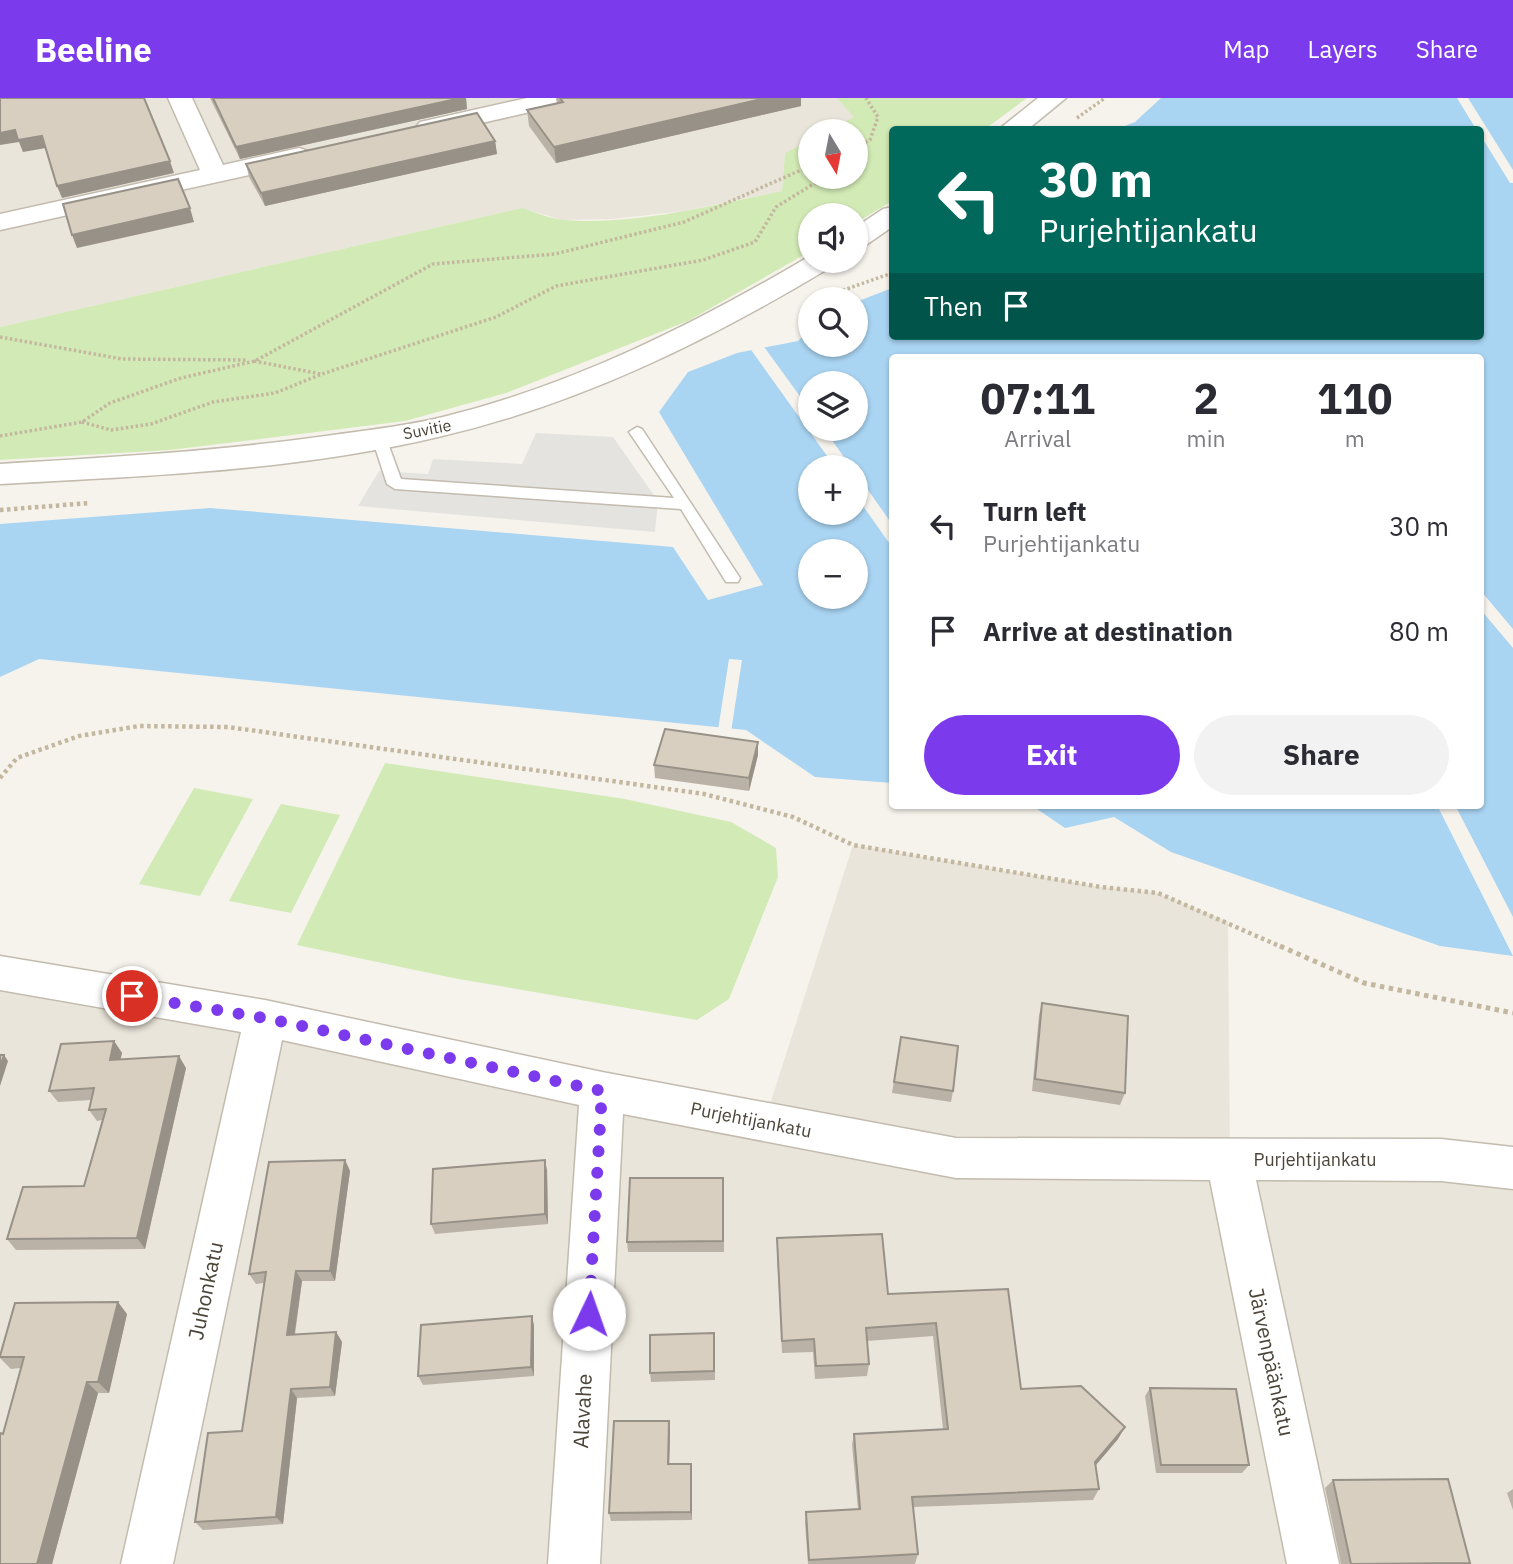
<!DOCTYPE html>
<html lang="en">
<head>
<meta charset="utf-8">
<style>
  :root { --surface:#fff; --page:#f2f2f3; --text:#2b2b33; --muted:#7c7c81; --accent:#7c3aed }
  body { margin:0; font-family:"IBM Plex Sans",sans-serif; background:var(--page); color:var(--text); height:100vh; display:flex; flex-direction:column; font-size:26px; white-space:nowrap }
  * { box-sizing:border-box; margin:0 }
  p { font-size:23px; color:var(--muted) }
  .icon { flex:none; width:38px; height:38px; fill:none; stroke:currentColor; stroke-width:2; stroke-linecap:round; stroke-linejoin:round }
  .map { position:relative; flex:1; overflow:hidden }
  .details { position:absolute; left:889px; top:256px; width:595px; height:455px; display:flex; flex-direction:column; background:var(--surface); border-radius:7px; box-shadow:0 2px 5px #0004 }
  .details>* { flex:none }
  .banner { position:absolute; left:889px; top:28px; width:595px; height:214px; border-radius:7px; box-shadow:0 2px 5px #0004; background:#00695c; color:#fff; overflow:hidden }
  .needle { width:46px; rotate:170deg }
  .controls { position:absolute; left:798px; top:21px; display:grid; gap:14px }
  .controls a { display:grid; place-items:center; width:70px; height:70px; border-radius:50%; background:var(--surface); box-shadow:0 2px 5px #0004; font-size:35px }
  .pin { position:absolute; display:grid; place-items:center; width:60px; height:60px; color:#fff; margin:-30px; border:4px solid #fff; border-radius:50%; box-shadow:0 2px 7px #0007 }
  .me { position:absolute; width:77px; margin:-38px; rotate:3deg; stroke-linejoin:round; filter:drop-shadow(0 0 5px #0008) }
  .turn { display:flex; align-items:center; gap:24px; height:147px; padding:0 35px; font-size:32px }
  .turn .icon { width:91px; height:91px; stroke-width:2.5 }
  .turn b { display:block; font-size:49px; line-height:60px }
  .then { display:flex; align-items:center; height:66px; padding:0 35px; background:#0003; gap:14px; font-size:26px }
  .eta { display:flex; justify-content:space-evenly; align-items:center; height:119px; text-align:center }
  .eta b { font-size:42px; font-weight:700; line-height:49px }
  .cta { display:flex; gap:14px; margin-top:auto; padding:14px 35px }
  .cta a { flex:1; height:80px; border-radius:42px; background:var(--accent); color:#fff; font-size:28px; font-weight:700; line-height:80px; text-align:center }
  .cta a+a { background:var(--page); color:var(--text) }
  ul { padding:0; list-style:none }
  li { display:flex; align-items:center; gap:21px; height:105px; padding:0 35px }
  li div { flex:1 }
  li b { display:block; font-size:26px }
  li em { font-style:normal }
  header { display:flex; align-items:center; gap:42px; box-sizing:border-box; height:98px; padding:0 35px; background:var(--accent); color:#fff }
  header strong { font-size:33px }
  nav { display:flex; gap:38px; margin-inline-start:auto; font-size:24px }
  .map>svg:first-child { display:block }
  .residential { fill:#eae5da }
  .green { fill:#d2eab5 }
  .parking { fill:#e5e3e0 }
  .water { fill:#a9d4f2; fill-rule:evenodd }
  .pier { fill:#f6f3ec }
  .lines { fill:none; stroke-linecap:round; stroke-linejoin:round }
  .service-casing { stroke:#c2bbae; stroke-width:3 }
  .minor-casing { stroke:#c2bbae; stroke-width:3 }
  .path-far2 { stroke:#c4b79f; stroke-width:3.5; stroke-dasharray:2.5 2.5; stroke-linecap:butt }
  .path-far1 { stroke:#c4b79f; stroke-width:4.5; stroke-dasharray:3.5 3.5; stroke-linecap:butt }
  .path { stroke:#c4b79f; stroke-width:5; stroke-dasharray:4.5 4.5; stroke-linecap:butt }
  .service { fill:#fff; fill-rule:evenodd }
  .minor { fill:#fff; fill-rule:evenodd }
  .wall { fill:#bab2a6 }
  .shaded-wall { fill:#979187 }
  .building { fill:#d8cfc1; stroke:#979187; stroke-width:2 }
  .route { stroke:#7c3aed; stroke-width:12; stroke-dasharray:0 21.6 }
  .labels { text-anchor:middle; stroke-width:6; stroke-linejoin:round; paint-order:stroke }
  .far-street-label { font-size:16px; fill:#4b4439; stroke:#fff }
  .street-label { font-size:18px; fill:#4b4439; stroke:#fff }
  .near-street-label { font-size:21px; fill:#4b4439; stroke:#fff }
</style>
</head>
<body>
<header>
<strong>Beeline</strong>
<nav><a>Map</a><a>Layers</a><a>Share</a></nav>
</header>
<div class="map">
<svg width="1513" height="1466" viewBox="0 0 1513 1466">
  <rect width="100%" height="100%" fill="#f6f3ec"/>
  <path class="residential" d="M0 0H837L855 19 827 33H810V42L785 55 782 93 684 113 613 121 562 122 522 110 0 229Z
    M853 747 1101 789 1158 795 1228 824 1230 1061 1513 1070V1466H0V875L764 1025Z"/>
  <path class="green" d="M837 0H1027L985 31 892 32V103L856 125V117H810V153L795 162 688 223 506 295 405 323 170 352 0 362V229L522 110C535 114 550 121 564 122 632 128 715 107 782 93L785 55 810 42V79H856V33H827L854 19Z
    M385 665 625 701 731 724 776 750 778 779 729 901 697 922 453 880 297 847Z
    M194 690 253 701 200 798 139 786Z
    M281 706 340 717 291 815 229 803Z"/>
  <path class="parking" d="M536 335 613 339 658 403 655 434 358 408 379 373 428 376 433 361 522 366Z"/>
  <path class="water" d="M1161 0H1513V858L1440 848 1171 754 1114 719 1065 730 1031 707H1480V259H892V685L815 679 746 632 39 561 0 579V426L210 410 673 449 708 502 763 487 659 314 688 274 737 255 798 243 810 231V247H856V204L892 190V238H1480V32L1117 31 1135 24ZM810 285H856V331H810ZM810 369H856V415H810ZM810 453H856V499H810Z"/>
  <path class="pier" d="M1457 0H1468L1513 72V85H1510L1481 38 1480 32 1476 31Z
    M762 246 810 312V331H824L851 369H835L749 249Z
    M856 375 892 426V449L856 398Z
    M1481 493 1513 531V550L1481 512Z
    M729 561 742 562 731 634 718 632Z
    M1437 707H1455L1513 819V858Z"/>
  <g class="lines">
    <g class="service-casing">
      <path id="service" d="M637 329 642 331 740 480 738 484H726L681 411 395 391 387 386 372 340 375 337H385L401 381 674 400 629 334Z"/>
    </g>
    <g class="minor-casing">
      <path id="minor" d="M168 0H192L223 67 299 50 308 53 312 58 308 63 299 66 0 132V116L200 72Z
        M527 0H573L570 5 429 37 420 34 416 29 420 24Z
        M1038 0H1066L1027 32H998Z
        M892 109V129L866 147 856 149V129L883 111Z
        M810 158V163H835L831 169C708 243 578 307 438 339 295 373 145 378 0 386V366C111 359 222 353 333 337 369 332 406 328 443 319 573 287 695 226 810 158Z
        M0 858 265 902 602 974 956 1040 1441 1041 1513 1049V1091L1441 1083 1256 1082 1339 1466H1287L1210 1082 956 1080 623 1016 600 1466H548L579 1007 282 942 173 1466H121L241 934 0 892Z"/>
    </g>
    <path class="path-far2" d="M1077 20 1105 0
      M856 48 870 42 878 19 866 0
      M824 199 892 175
      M0 239 122 261 246 262
      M254 263 321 276
      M82 324 111 332 151 326 213 304 275 295 322 276 496 219 556 188 703 162 755 144 776 109 815 85 819 79
      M0 338 82 324 110 305 181 280 255 263 433 166 555 156 684 124 810 68"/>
    <path class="path-far1" d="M0 412 90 405
      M0 680 17 660 79 638 139 628 228 629 704 696 793 719 853 747 1101 789 1158 795 1284 850"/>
    <path class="path" d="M1280 848 1364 885 1513 915"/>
    <use href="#service" class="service"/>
    <use href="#minor" class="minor"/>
  </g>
  <path class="wall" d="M210 0H466L467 11 240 61Z
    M556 0H801V8L556 65 529 28 527 12 557 6Z
    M495 43 497 56 265 108 249 79 246 66Z
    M758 644V657L749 693 655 680 654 667Z
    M1042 905 1125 995 1120 1007 1032 993 1039 917Z
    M901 939 953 993 951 1004 892 995Z
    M114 943 122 955 120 961 186 970 145 1151 16 1152 7 1141 84 1088 102 1022 97 1023 89 1012 91 1002 58 1004 49 993Z
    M345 1062 350 1073 335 1183H302L295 1237 336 1234 342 1244 335 1298 297 1300 283 1426 203 1432 195 1424 242 1333 264 1185 256 1186 249 1176Z
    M547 1072 548 1126 435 1136 431 1126Z
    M724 1090V1154H628L627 1144Z
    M777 1140 888 1196 1008 1191 1021 1291 1118 1341 1096 1367 1099 1391 1093 1402 913 1409 918 1456 915 1466H808L805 1424 806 1414 858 1411 852 1347 854 1336 943 1331 933 1238 867 1243 869 1266 867 1278 815 1281 813 1254 782 1255 777 1154Z
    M127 1216 109 1295H98L52 1466H0L3 1336 21 1270 11 1271 0 1260Z
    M532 1218 534 1228V1278L423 1287 418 1278Z
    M715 1245V1282L651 1284 650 1275Z
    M1150 1290 1249 1367 1242 1375H1156L1145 1298Z
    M670 1331 669 1366H691L692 1422 611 1423 609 1415Z
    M1333 1382 1470 1465 1469 1466H1341L1325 1390Z
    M1513 1391V1412L1507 1395Z"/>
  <path class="shaded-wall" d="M461 0H466L467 11 240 61 236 49Z
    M766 0H801V8L556 65 554 49Z
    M15 32 42 38 46 50 23 54 19 44 0 47V35Z
    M495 43 497 56 265 108 261 95Z
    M170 63 174 75 62 100 57 88Z
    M190 110 194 124 77 150 72 137Z
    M758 644V657L749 693V680Z
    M114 943 122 955 118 973 110 962Z
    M4 957 8 963 0 988V969Z
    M179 958 186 970 145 1151 137 1140Z
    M345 1062 350 1073 335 1183 330 1173Z
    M545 1062 547 1072 548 1126 545 1116Z
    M296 1173 302 1183 293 1246 287 1237Z
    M118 1204 127 1216 109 1295 98 1284Z
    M532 1218 534 1228V1278L531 1269Z
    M336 1234 342 1244 335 1298 330 1289Z
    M87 1284 98 1295 52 1466H37Z
    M291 1291 297 1300 283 1426 276 1419Z
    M669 1323 670 1331 669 1374 668 1366Z
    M1125 1329 1118 1341 1089 1375 1095 1364Z
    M691 1366 692 1374V1422L691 1414Z"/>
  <path class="building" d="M0 0H144L170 63 57 88 42 38 18 42 15 32 0 35Z
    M213 0H461L236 49Z
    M560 0H766L554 49 527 12 563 4Z
    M477 15 495 43 261 95 246 66Z
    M178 81 190 110 72 137 63 106Z
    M665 631 758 644 749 680 654 667Z
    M1042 905 1128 918 1125 995 1035 981Z
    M901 939 958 948 953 993 894 984Z
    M114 943 110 962 179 958 137 1140 7 1141 23 1089 84 1088 106 1011 89 1012 94 990 49 993 61 946Z
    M0 957H4L0 969Z
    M345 1062 330 1173H296L287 1237 336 1234 330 1289 291 1291 276 1419 195 1424 208 1335 242 1333 266 1174 249 1176 269 1064Z
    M545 1062V1116L431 1126 433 1071Z
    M630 1080H723V1143L627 1144Z
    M882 1136 888 1196 1008 1191 1021 1291 1081 1288 1125 1329 1095 1364 1099 1391 912 1399 918 1456 809 1462 806 1414 860 1411 854 1336 948 1331 936 1225 866 1230 869 1266 816 1268 814 1241 782 1243 777 1140Z
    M118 1204 98 1284H87L37 1466H0V1335L3 1336 24 1259H0V1258L15 1205Z
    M532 1218 531 1269 418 1278 421 1227Z
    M714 1235V1273L650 1275V1237Z
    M1150 1290 1236 1291 1249 1367H1161Z
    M614 1323H669L668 1366H691V1414L609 1415Z
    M1448 1381 1470 1465 1351 1466 1333 1382Z"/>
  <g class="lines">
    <path class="route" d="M132 898 265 920 602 993 589 1216"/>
  </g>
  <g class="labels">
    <g class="far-street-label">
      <text transform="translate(427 331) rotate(-11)" y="6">Suvitie</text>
    </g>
    <g class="street-label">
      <text transform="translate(751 1022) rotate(11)" y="6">Purjehtijankatu</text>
      <text x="1315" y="1068">Purjehtijankatu</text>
    </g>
    <g class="near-street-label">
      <text transform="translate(206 1193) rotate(-78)" y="7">Juhonkatu</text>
      <text transform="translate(1271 1264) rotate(78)" y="7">Järvenpäänkatu</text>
      <text transform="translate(583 1313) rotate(-87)" y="7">Alavahe</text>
    </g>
  </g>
</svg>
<div class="controls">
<a><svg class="needle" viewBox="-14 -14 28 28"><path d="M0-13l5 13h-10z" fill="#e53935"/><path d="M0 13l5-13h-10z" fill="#7c7c81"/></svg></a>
<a><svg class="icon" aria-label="sound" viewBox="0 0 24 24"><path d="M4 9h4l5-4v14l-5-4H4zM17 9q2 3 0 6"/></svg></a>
<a><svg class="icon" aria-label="search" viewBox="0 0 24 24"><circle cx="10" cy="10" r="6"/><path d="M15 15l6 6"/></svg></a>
<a><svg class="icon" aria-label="layers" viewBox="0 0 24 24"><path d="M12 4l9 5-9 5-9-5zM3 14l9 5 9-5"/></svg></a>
<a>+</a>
<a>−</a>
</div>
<div class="pin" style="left:132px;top:898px;background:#d93025"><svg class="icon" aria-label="arrive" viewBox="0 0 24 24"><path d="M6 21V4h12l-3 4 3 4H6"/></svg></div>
<svg class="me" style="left:589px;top:1216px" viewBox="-20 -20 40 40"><circle r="19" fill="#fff"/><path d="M0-13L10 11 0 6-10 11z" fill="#7c3aed"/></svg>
<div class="banner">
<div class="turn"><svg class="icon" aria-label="left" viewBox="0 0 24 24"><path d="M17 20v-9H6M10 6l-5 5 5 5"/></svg><div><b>30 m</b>Purjehtijankatu</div></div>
<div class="then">Then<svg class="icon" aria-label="arrive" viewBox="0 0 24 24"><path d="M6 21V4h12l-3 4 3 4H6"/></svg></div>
</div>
<section class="details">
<div class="eta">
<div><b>07:11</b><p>Arrival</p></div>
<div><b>2</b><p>min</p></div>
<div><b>110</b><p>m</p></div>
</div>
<ul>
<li><svg class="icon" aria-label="left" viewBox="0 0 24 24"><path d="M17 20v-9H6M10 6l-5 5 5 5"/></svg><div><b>Turn left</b><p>Purjehtijankatu</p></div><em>30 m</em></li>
<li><svg class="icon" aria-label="arrive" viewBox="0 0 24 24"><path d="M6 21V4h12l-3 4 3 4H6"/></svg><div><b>Arrive at destination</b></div><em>80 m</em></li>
</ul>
<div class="cta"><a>Exit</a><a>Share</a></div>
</section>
</div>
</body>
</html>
